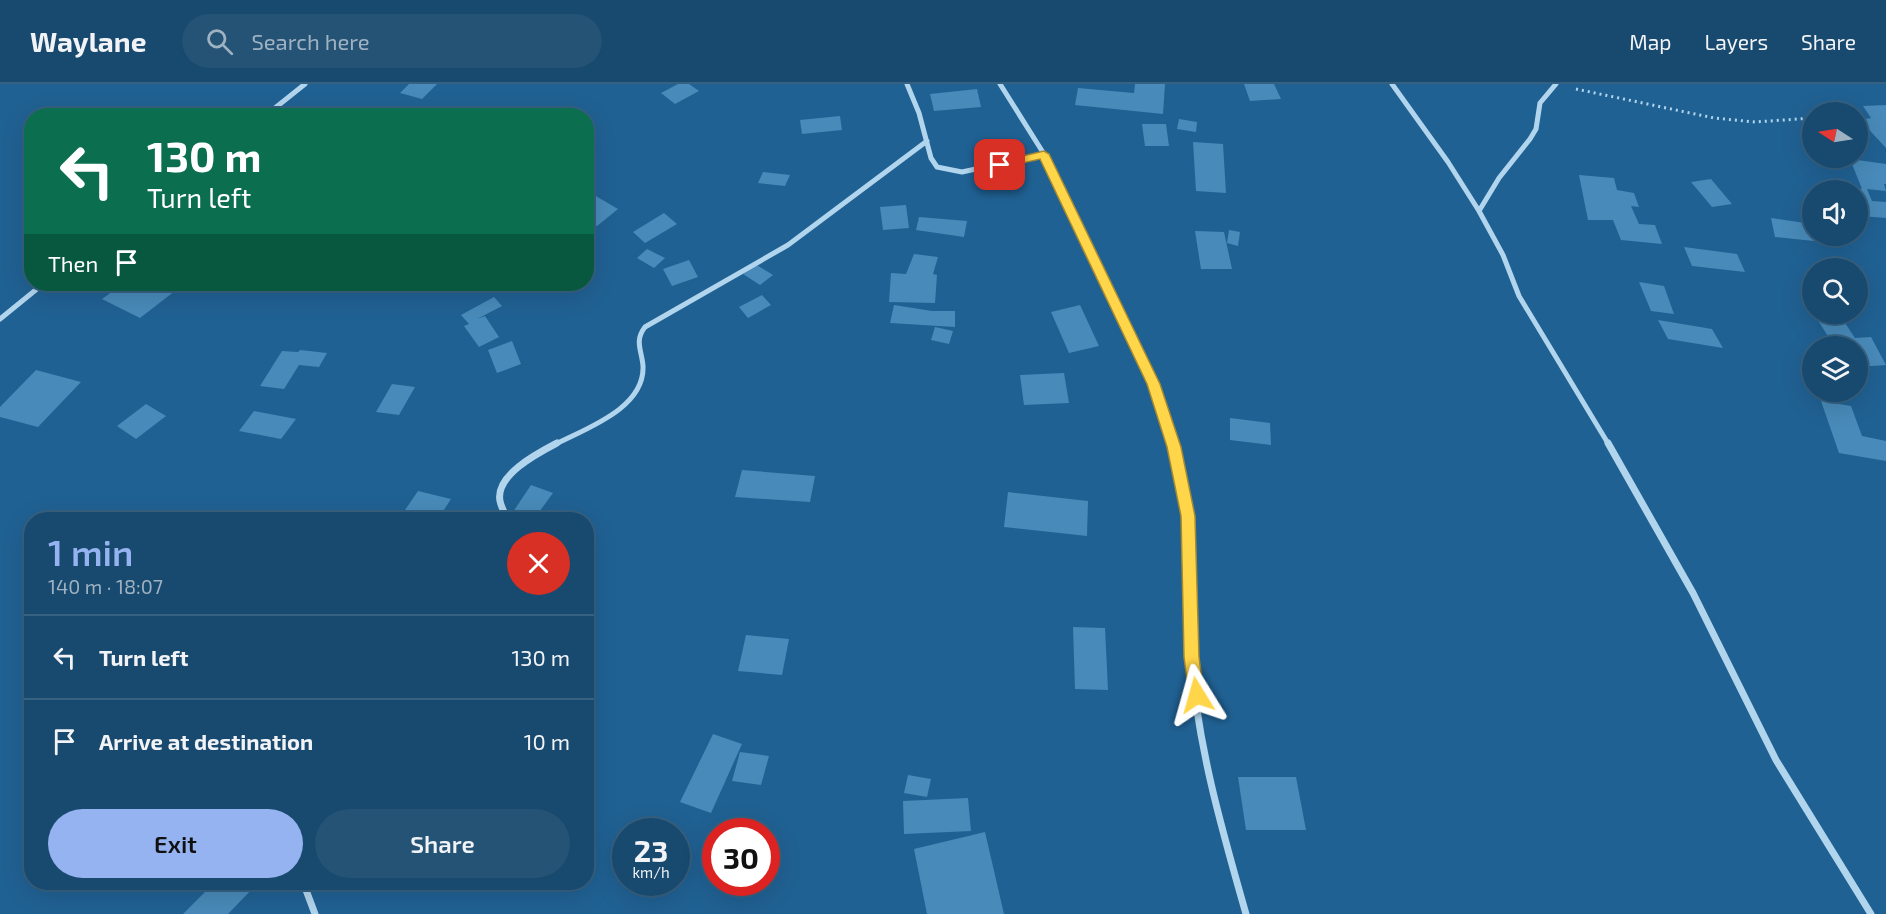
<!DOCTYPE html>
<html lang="en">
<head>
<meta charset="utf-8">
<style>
  :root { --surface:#18496e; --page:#255376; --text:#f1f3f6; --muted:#9fb2c2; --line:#366181; --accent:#95b2f1 }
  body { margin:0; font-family:"Exo 2",sans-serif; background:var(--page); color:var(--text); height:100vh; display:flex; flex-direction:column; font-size:22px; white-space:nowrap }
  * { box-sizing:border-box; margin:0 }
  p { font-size:20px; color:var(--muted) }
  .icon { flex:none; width:33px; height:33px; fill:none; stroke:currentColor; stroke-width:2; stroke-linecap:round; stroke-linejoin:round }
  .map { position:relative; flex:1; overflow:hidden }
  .details { position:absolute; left:24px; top:428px; width:570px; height:378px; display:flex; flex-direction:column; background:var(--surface); border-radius:24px; box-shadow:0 6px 24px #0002,0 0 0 2px var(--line) }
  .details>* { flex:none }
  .top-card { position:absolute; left:24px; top:24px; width:570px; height:183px; border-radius:24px; box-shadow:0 6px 24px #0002,0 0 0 2px var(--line); background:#0b6e4f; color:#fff; overflow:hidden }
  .needle { width:39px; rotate:282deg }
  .fabs { position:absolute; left:1802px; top:18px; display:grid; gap:12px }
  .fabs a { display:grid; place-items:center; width:66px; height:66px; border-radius:50%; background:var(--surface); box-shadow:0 6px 24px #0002,0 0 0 2px var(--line); font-size:30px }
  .speed { position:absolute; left:612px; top:734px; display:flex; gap:12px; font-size:30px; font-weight:700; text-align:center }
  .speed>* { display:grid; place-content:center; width:78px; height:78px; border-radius:50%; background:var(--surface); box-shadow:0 6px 24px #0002,0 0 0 2px var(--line); line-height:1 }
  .speed small { font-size:15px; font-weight:400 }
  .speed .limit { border:9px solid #d22; background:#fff; color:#111 }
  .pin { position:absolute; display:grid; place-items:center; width:51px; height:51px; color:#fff; margin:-26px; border-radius:12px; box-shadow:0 3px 9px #0006 }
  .me { position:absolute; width:66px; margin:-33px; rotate:352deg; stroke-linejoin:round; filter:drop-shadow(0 0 4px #0008) }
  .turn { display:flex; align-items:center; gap:21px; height:126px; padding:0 24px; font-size:27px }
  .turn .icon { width:78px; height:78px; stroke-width:2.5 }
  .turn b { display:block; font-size:42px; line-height:51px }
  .then { display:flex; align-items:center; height:57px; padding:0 24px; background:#0003; gap:12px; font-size:22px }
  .round { display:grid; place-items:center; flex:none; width:63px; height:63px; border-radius:32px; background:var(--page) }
  .summary { display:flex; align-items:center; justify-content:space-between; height:102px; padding:0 24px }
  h1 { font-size:36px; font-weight:600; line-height:45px; color:var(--accent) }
  .button { display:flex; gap:12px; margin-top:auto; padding:12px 24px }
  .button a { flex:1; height:69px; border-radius:36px; background:var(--accent); color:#111; font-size:24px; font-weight:600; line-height:69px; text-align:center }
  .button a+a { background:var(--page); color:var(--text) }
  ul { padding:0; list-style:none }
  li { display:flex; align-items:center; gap:18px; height:84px; padding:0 24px; border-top:2px solid var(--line) }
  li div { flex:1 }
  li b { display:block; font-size:22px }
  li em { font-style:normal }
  header { display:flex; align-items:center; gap:36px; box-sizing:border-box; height:84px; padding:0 30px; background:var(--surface); border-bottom:2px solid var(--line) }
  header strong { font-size:28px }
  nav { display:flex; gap:33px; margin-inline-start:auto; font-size:21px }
  .search { width:420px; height:54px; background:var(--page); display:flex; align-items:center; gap:15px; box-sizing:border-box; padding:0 21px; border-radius:33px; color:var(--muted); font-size:22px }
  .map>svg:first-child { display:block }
  .building { fill:#488ab9 }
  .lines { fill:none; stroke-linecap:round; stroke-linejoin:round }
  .path { stroke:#b2d5ee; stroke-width:3; stroke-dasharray:2 4; stroke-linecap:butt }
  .street-far1 { stroke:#b2d5ee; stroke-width:5 }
  .street { stroke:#b2d5ee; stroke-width:7 }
  .route { fill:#ffd54a; stroke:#a68a30; stroke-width:1.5 }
</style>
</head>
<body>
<header>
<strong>Waylane</strong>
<div class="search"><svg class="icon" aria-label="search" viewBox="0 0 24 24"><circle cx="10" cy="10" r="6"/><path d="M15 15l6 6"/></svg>Search here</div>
<nav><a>Map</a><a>Layers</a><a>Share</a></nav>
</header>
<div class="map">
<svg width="1886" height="830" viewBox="0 0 1886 830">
  <rect width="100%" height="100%" fill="#206193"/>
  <path class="building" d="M409 0H437L422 15 400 9Z
    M678 0H689L699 7 675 20 661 9Z
    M1135 0H1165L1163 30 1075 21 1078 4 1134 9Z
    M1244 0H1274L1281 15 1250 17Z
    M977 5 981 23 934 27 930 10Z
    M1886 21V64L1860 36 1871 34 1863 22Z
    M360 24 376 31V32H351Z
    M840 32 842 46 802 50 800 36Z
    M1179 35 1197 38 1196 48 1177 45Z
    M1142 40H1166L1169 62H1145Z
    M1193 58 1223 60 1226 109 1196 107Z
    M1850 75 1886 80V100H1884L1886 107 1867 105 1872 117 1886 118V134L1861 132 1857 122V106H1851L1849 103 1862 105Z
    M763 88 790 91 785 102 758 99Z
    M1579 91 1614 94 1617 106 1634 109 1639 123 1631 122 1639 140 1655 141 1662 160 1621 156 1613 136H1588Z
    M1711 95 1732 120 1712 123 1691 98Z
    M589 108 618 125 597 142 586 135V110Z
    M906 121 909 144 883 146 880 123Z
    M664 129 677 140 645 159 633 148Z
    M919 133 967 137 964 153 916 146Z
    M1771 134 1812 140V152H1829L1833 159 1775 153Z
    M1229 146 1240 148 1238 162 1227 159Z
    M1195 147 1224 148 1232 185H1201Z
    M1684 163 1737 170 1745 188 1692 182Z
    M647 165 665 174 654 184 637 174Z
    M914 170 938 173 933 190 937 191 935 219 889 218 891 189 906 190Z
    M689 176 698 193 672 202 663 185Z
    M755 180 773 191 760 201 743 190Z
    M1639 198 1664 202 1674 230 1651 227Z
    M123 200H184L140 234 102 215Z
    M762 211 771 221 748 234 739 223Z
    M494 213 502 222 477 235 485 232 499 253 479 263 464 242 469 240 461 231Z
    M894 221 932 227H955V243L890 239Z
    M1080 221 1099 262 1069 269 1051 228Z
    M1814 230H1839L1855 254 1871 253 1886 281 1857 283V262H1834Z
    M1658 236 1712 245 1723 264 1668 255Z
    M935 243 953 247 949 260 931 256Z
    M512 257 521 280 497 289 488 266Z
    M300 266 327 269 319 283 299 281 284 305 260 302 282 267 298 268Z
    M36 286 81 298 38 343 0 333V323Z
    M1064 289 1069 319 1024 321 1020 291Z
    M392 300 415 303 399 331 376 328Z
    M1821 317 1851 322 1862 352 1886 357V377L1839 369Z
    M146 320 166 332 136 355 117 342Z
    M254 327 296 335 281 355 239 347Z
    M1230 334 1270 339 1271 361 1230 356Z
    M742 386 815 392 810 418 735 413Z
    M531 401 553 409 534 435 509 434Z
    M418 407 451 415 438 435 403 429Z
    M1008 408 1088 417 1087 452 1004 443Z
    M1073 543 1105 544 1108 606 1075 605Z
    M746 551 789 555 782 591 738 587Z
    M713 650 742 660 711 729 680 718Z
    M740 668 769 672 761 701 732 697Z
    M908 691 931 695 927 713 904 709Z
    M1238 693H1296L1306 746H1246Z
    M968 714 971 747 904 750 903 717Z
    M985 748 1004 830H927L914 765Z
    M215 798H259L228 830H183Z"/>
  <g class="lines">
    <path class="path" d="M1576 5 1714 34 1755 38 1812 34"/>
    <path class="street-far1" d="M907 0 919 29 931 74 937 83 962 88 1044 70
      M1000 0 1044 70 1154 300 1173 361
      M1392 0 1448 78 1479 127 1503 171 1519 212 1609 361
      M265 32 305 0
      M1479 127 1499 94 1530 55 1536 45 1540 19 1556 0
      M0 235 43 200
      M554 361C584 345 645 325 643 282 642 267 634 257 645 243L788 161 927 57"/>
    <path class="street" d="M1173 359C1194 432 1186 499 1191 572 1197 660 1222 746 1246 830
      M1608 359 1693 509 1776 676 1871 830
      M507 435C505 429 501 423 500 417 495 391 538 369 557 359
      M303 798 315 830"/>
  </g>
  <path class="route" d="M1044 67 1049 70 1160 300 1181 363 1195 432 1199 573 1204 611 1202 616 1197 618 1191 616 1189 611 1184 573 1181 432 1167 363 1147 300 1040 75 1000 84 995 81 997 78Z"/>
</svg>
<div class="fabs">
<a><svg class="needle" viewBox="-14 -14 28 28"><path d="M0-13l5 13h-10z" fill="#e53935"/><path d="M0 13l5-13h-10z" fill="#9fb2c2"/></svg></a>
<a><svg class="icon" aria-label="sound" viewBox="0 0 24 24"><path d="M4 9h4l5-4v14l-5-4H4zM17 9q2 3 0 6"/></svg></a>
<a><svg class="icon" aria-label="search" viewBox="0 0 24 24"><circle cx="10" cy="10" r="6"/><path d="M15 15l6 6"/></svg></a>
<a><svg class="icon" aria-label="layers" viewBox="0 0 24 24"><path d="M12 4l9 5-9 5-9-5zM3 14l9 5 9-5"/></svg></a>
</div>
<div class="speed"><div>23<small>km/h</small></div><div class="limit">30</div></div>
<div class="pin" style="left:1000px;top:81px;background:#d93025"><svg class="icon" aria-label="arrive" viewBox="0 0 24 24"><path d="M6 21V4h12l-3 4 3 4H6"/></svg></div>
<svg class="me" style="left:1197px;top:611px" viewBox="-20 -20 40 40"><path d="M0-17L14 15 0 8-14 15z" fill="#ffd54a" stroke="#fff" stroke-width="4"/></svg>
<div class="top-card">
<div class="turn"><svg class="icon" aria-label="left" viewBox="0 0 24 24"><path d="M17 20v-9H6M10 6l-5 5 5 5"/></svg><div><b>130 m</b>Turn left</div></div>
<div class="then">Then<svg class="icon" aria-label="arrive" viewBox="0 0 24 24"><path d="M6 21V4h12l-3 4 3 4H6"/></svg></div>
</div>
<section class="details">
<div class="summary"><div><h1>1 min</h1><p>140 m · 18:07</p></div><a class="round" style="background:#d93025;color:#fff"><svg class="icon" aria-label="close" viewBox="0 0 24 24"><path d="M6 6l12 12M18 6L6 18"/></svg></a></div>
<ul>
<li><svg class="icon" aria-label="left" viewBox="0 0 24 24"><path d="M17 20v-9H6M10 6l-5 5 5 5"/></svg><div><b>Turn left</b></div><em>130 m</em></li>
<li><svg class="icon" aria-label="arrive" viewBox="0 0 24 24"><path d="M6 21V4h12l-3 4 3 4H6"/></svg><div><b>Arrive at destination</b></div><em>10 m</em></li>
</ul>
<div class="button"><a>Exit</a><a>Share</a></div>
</section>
</div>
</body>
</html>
